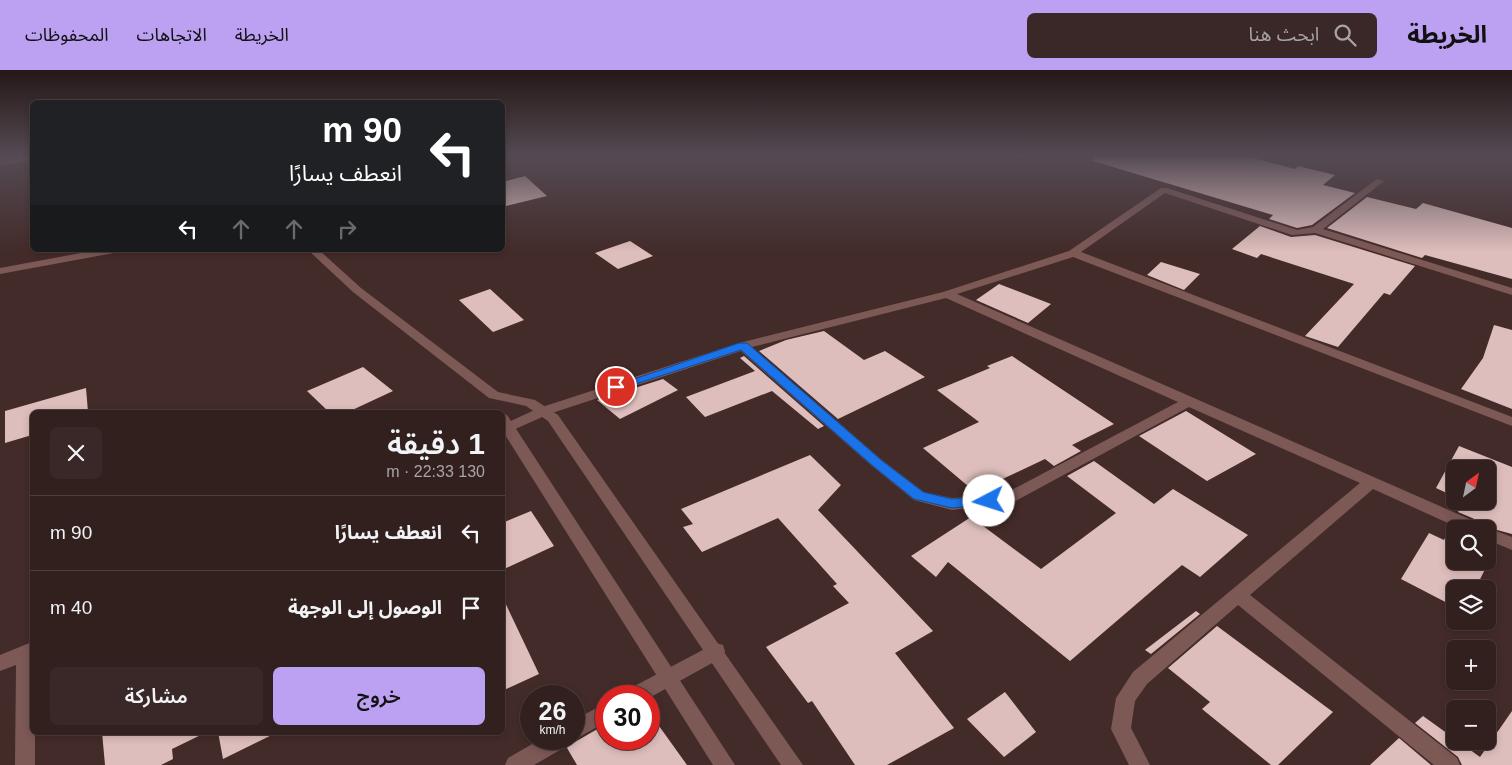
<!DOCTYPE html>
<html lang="ar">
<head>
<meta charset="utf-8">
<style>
  :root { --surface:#32201f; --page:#3a2828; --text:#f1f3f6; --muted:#a8a3a4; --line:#4d3e3d; --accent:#bca0f2 }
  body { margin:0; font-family:Helvetica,"Noto Sans Arabic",sans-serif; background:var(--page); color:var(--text); direction:rtl; height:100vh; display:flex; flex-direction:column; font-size:19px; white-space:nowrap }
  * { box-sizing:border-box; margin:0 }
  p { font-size:16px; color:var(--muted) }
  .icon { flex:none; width:28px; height:28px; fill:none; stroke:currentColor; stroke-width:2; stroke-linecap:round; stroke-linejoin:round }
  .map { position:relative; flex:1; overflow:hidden; direction:ltr }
  .drawer { position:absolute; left:30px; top:340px; width:475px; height:325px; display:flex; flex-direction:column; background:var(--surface); border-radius:8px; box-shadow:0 2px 8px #0003,0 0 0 1px var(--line); direction:rtl }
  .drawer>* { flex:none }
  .top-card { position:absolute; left:30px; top:30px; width:475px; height:152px; border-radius:8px; box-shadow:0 2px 8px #0003,0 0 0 1px var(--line); direction:rtl; background:#202124; color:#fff; overflow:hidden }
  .needle { width:32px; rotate:33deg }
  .controls { position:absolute; left:1446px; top:390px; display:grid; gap:10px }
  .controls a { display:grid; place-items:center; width:50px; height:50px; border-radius:8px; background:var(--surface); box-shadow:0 2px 8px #0003,0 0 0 1px var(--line); font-size:25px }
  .speed { position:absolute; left:520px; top:615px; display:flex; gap:10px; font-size:25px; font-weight:700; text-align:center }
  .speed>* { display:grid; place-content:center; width:65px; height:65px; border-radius:50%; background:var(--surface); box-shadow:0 2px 8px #0003,0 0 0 1px var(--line); line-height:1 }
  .speed small { font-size:12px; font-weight:400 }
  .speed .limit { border:8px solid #d22; background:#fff; color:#111 }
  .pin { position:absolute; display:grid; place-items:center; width:42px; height:42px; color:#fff; margin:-21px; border:2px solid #fff; border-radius:50%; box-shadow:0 1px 5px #0007 }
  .me { position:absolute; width:55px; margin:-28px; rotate:265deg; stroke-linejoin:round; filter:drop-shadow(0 0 4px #0008) }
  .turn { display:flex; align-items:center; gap:18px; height:105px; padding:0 20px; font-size:22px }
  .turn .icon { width:65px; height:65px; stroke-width:2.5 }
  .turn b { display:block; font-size:35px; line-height:42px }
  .lanes { display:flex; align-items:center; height:48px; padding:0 20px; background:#0003; justify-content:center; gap:25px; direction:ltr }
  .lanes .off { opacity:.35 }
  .round { display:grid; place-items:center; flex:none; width:52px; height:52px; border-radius:8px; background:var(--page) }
  .summary { display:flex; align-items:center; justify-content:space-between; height:85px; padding:0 20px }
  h1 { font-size:30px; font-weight:600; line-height:38px }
  .action { display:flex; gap:10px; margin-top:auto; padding:10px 20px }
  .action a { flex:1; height:58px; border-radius:8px; background:var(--accent); color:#111; font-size:20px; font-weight:600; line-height:58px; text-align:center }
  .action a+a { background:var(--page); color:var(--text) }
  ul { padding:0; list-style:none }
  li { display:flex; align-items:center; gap:15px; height:75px; padding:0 20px; border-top:1px solid var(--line) }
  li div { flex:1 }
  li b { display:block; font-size:19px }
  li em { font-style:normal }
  header { display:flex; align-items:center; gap:30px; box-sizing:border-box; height:70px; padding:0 25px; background:var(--accent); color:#111 }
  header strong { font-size:24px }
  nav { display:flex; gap:28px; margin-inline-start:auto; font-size:18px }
  .search { width:350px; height:45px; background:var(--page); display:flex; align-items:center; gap:12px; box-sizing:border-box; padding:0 18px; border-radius:8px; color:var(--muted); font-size:19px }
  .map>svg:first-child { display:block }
  .building { fill:#debebc }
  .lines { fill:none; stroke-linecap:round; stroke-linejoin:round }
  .minor { fill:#7d5956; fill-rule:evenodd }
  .tertiary { fill:#7d5956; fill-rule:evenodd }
  .route { fill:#1a73e8; stroke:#114b97 }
</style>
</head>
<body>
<header>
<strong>الخريطة</strong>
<div class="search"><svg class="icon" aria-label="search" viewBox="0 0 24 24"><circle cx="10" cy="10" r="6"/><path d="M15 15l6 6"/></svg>ابحث هنا</div>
<nav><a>الخريطة</a><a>الاتجاهات</a><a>المحفوظات</a></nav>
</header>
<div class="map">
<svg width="1512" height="695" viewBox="0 0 1512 695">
  <rect width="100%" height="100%" fill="#432b29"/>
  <path class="building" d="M1094 85H1241L1295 99 1298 96 1335 105 1323 115 1355 123 1312 155 1297 158 1269 149 1273 145 1093 91Z
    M525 106 547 126 502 137V112Z
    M1367 127 1416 139 1423 133 1512 158V209L1425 185 1422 188 1327 158Z
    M1260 156 1291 167 1315 165 1415 196 1390 225 1384 223 1338 277 1305 266 1354 214 1261 184 1257 188 1232 179Z
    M630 171 653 186 618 199 595 183Z
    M1161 192 1200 204 1184 220 1147 205Z
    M999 214 1051 234 1028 253 976 230Z
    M490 219 524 250 493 262 459 230Z
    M1494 255 1512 260V339L1461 319 1483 288Z
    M824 261 864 290 885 281 925 307 838 349 759 281 786 270Z
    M744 286 824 356 818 359 772 321 705 347 686 327 755 301 740 288Z
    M1012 286 1114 354 1072 375 1081 381 1054 396 1045 389 975 422 923 378 979 352 937 320 990 298 987 296Z
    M363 297 393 321 348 342H329L307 321Z
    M663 309 678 320 620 349 597 330Z
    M86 318 88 342H32V365L5 373V341Z
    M1186 341 1256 384 1207 411 1139 366Z
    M1459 376 1512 397V464L1486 457 1484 453 1458 442 1463 431H1488V399H1455V427L1436 418Z
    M810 385 841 415 818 440 933 561 895 583 954 658 887 695H855L812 631 808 633 766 577 849 533 833 516 837 514 778 448 702 482 683 457 693 454 681 439Z
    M1094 391 1154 434 1173 419 1248 465 1200 507 1182 495 1070 591 948 492 936 507 911 486 971 447 1041 499 1116 443 1067 406Z
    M531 441 554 476 502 500V453Z
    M1451 456 1456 459 1455 491H1488V472L1497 476 1475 519H1455V537L1401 509 1429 463 1444 470Z
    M502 526 539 604 502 621Z
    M1196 541 1200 544 1151 584 1145 580Z
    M1217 556 1333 642 1278 695H1271L1202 639 1210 632 1168 598Z
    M1005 622 1036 662 1004 687 967 649Z
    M1512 641V695H1462L1458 687 1415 653 1423 646 1455 669V671H1458L1480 687Z
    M649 642 687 695H577L567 678 571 671 575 672 606 654V669H649Z
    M102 662H207L172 679 173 689 161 695H105Z
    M218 662H278L223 689Z
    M1399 668 1431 695H1370Z"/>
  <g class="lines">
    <path class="minor" d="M32 85V90L0 96V90Z
      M1377 109 1384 111 1323 159 1512 218V225L1315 163 1292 165 1165 123 1081 182 1512 347V356L1073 187 957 224 1483 455 1485 459H1461L1373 419 1250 525 1457 688 1460 695H1434L1238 535 1147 614 1135 631 1131 658 1150 695H1129L1111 659 1116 628 1133 602 1360 413 1189 337 1012 433 952 440 914 430 872 396 741 281 549 344 502 365V355L539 338 739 273 943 222 1069 181 1161 118H1167L1297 160 1313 157ZM946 228 1178 332 1004 424 952 428 924 422 882 390 752 277Z
      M97 180H119L114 183 0 204V198Z
      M1488 458 1512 467V480L1488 470V459H1486Z
      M32 572V662H35V695H15L16 595 0 601V585Z
      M716 573 723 575 725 581 723 587 649 628 624 626 627 620Z
      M606 633V652L574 670 570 669 567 676 534 695H505L508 688 541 669H574V650Z"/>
    <path class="tertiary" d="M308 180H319L361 218 498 322 535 330 558 345 803 695H781L548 351 526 336 489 328 353 222Z
      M502 344 507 345 735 695H713L502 360Z"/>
  </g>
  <linearGradient id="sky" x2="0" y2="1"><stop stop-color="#251817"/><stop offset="0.47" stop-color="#554a54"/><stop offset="1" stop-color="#554a54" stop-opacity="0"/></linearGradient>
  <rect width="1512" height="182" fill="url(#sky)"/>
  <path class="route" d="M739 273H747L881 390 923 422 952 429 989 426 995 431 993 434 952 438 914 429 873 396 741 280 620 319 616 320 611 317Z"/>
</svg>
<div class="controls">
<a><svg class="needle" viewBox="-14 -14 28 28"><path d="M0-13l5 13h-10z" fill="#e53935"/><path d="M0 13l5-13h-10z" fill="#a8a3a4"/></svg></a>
<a><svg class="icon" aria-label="search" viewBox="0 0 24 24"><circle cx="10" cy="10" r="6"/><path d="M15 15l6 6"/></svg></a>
<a><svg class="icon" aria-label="layers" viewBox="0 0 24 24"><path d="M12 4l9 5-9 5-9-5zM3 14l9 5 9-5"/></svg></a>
<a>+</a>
<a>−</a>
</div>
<div class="speed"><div>26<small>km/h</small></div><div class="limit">30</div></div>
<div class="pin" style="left:616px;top:317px;background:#d93025"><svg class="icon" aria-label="arrive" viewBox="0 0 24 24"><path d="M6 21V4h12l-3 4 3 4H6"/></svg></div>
<svg class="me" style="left:989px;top:431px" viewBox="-20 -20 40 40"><circle r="19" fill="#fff"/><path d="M0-13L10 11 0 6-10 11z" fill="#1a73e8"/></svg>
<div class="top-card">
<div class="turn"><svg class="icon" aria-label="left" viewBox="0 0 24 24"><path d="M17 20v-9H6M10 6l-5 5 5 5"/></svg><div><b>90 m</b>انعطف يسارًا</div></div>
<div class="lanes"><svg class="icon" aria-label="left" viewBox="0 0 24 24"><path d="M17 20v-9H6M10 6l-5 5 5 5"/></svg><svg class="icon off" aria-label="ahead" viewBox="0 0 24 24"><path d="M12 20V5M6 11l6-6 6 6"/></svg><svg class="icon off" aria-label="ahead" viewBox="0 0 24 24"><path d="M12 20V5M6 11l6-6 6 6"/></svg><svg class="icon off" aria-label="right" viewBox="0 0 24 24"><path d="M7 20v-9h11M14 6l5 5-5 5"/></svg></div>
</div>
<section class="drawer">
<div class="summary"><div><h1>1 دقيقة</h1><p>130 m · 22:33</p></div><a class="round"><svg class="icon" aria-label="close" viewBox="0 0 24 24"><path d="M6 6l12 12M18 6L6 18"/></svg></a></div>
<ul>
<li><svg class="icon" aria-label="left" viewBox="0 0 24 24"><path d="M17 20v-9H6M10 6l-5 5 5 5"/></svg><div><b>انعطف يسارًا</b></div><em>90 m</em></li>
<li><svg class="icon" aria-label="arrive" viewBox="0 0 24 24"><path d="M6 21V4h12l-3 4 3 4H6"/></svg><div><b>الوصول إلى الوجهة</b></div><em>40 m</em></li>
</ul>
<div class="action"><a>خروج</a><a>مشاركة</a></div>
</section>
</div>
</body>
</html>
